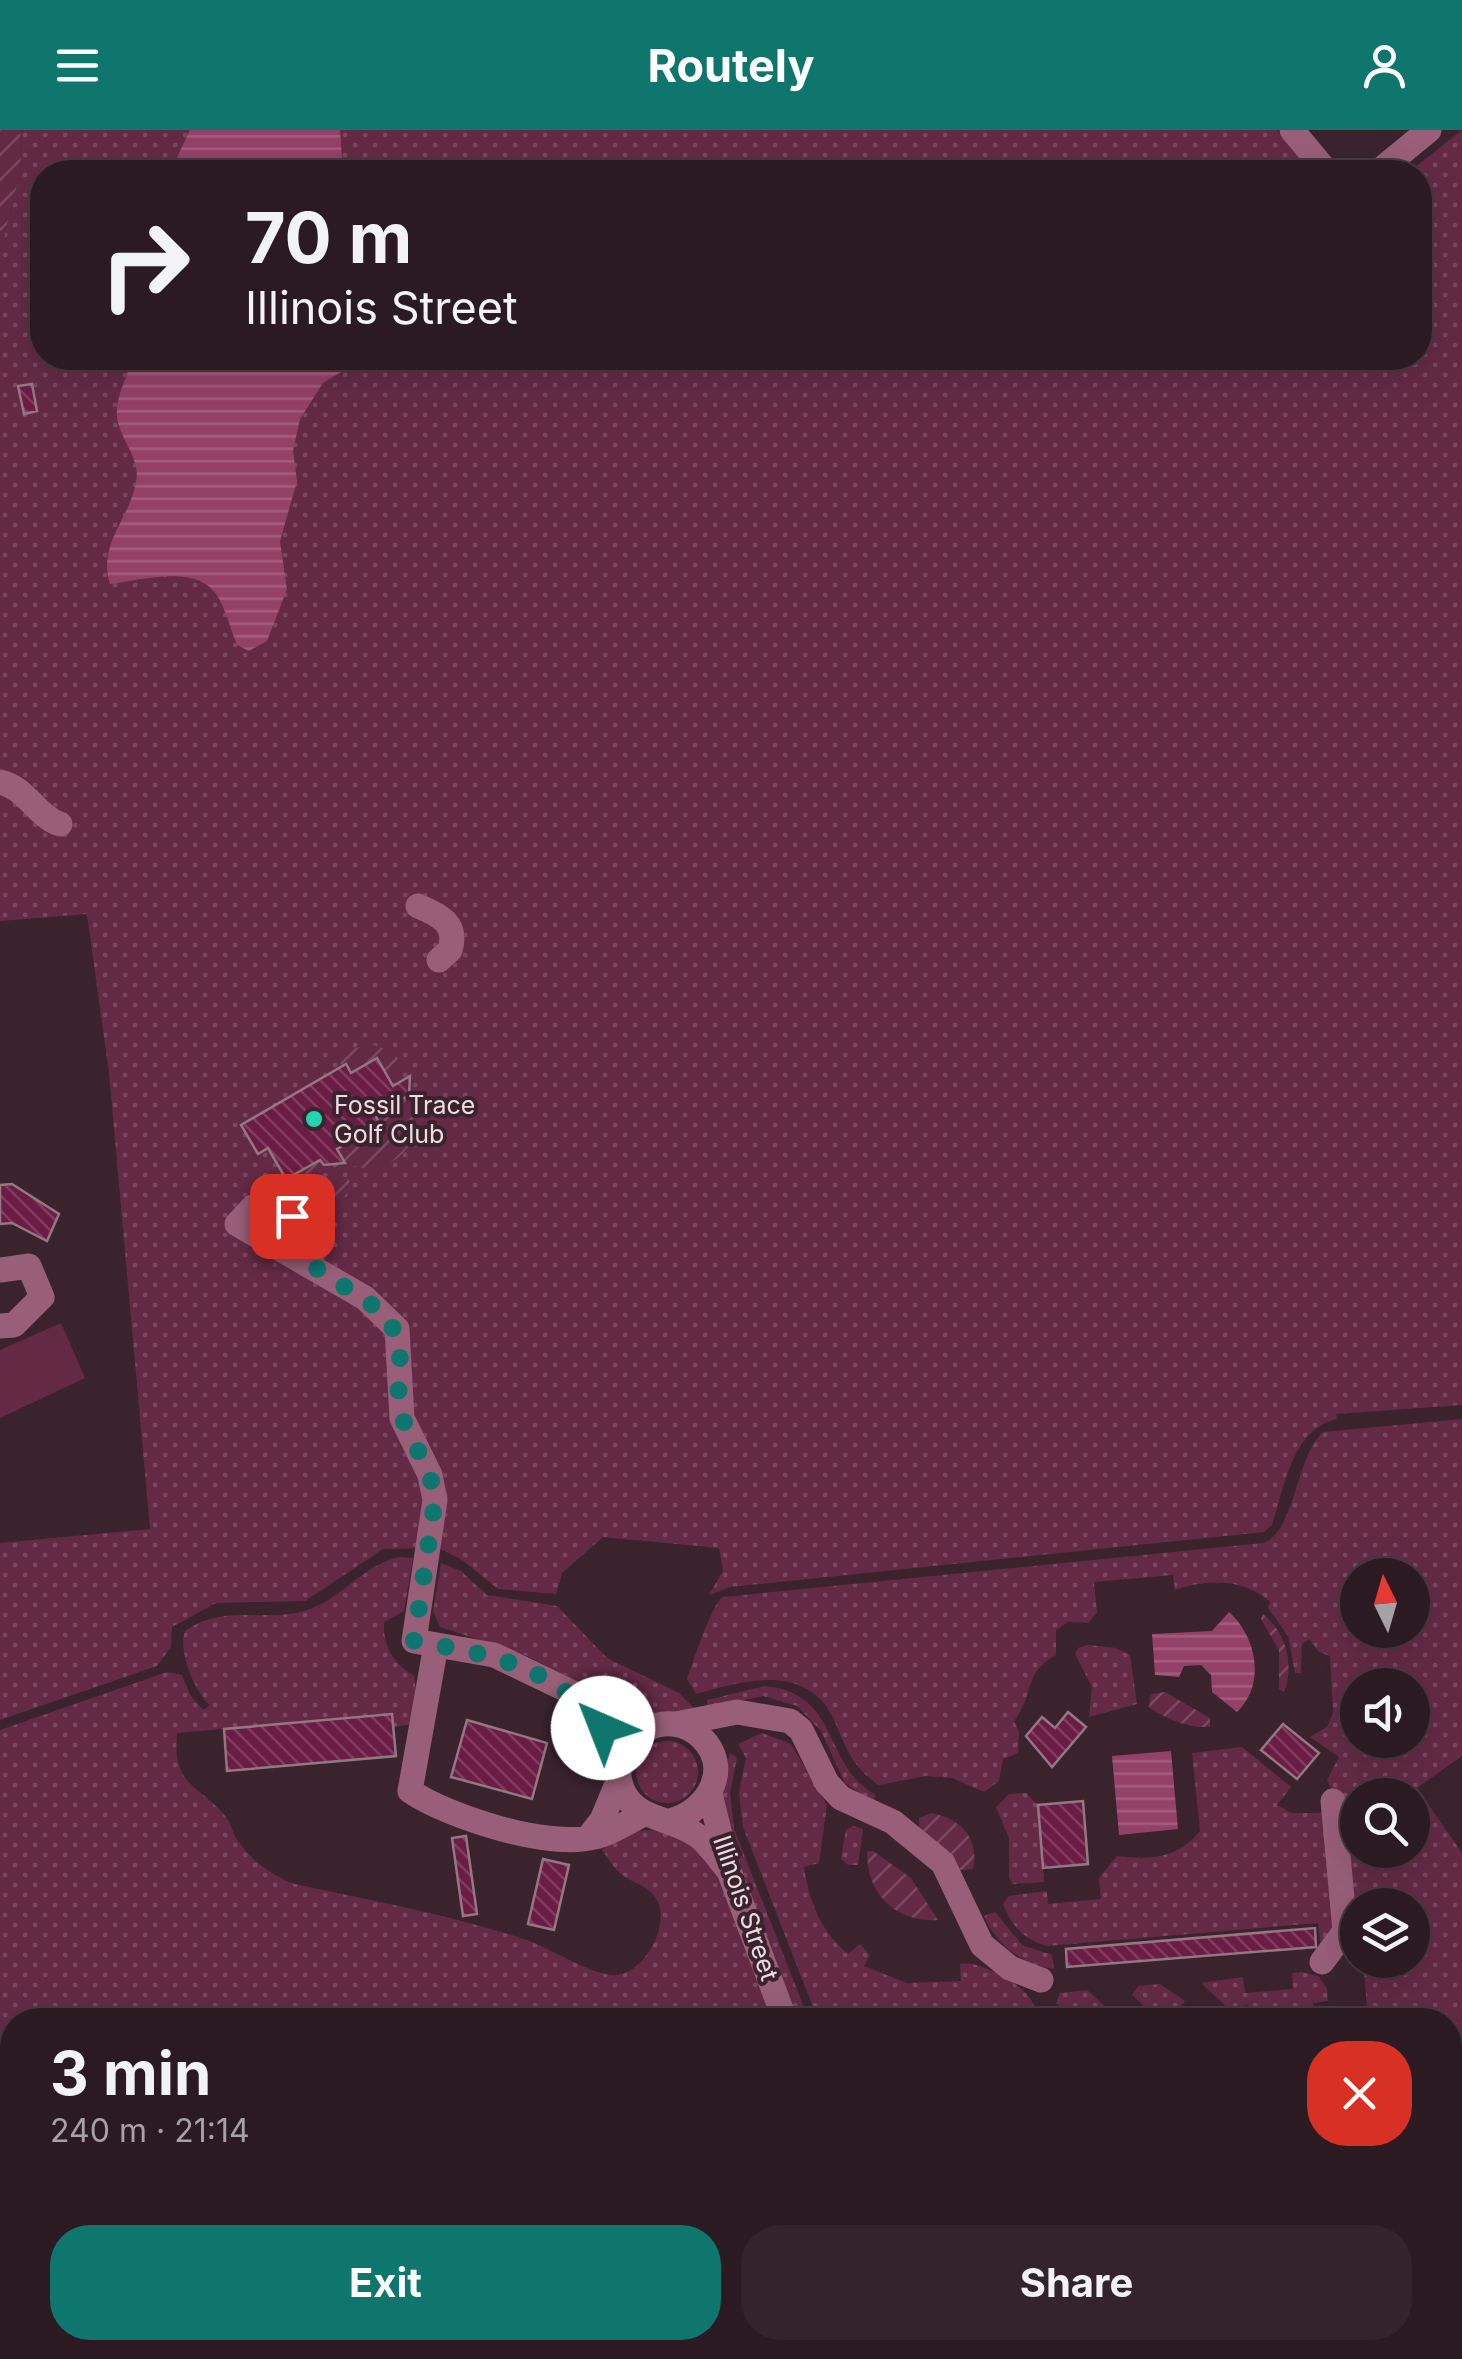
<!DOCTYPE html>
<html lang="en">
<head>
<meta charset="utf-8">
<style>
  :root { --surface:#2c1a22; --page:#34232a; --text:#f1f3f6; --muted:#a6a1a5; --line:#483840; --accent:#0f766e }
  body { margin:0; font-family:Inter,sans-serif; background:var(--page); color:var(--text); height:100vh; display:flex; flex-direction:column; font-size:38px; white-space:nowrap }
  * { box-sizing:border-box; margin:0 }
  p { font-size:32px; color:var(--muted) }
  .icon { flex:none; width:55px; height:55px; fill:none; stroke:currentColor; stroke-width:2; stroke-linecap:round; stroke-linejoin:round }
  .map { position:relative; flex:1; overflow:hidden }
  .sheet { position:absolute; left:0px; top:1878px; width:1462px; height:352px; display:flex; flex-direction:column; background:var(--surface); border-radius:40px 40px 0 0; box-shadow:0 10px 40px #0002,0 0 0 2px var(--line) }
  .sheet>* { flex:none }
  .banner { position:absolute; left:30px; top:30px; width:1402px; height:210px; border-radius:40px; box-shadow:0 10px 40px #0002,0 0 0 2px var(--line); background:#2c1a22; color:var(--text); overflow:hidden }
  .needle { width:65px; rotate:355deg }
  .fabs { position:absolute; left:1340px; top:1428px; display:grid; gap:20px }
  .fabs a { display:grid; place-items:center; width:90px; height:90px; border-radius:50%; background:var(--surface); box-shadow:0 10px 40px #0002,0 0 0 2px var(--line); font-size:50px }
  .pin { position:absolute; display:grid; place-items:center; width:85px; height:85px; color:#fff; margin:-42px; border-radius:20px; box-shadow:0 5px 15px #0006 }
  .me { position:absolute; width:110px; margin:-55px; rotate:316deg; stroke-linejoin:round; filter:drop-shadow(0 0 8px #0008) }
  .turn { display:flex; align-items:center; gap:35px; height:210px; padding:0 50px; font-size:45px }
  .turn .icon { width:130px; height:130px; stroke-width:2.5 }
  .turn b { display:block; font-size:70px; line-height:85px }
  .round { display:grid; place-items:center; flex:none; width:105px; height:105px; border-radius:40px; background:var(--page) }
  .head { display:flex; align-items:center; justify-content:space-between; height:170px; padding:0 50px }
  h1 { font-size:60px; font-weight:700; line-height:75px }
  .button { display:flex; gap:20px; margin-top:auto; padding:20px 50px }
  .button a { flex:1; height:115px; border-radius:40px; background:var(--accent); color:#fff; font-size:40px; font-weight:700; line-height:115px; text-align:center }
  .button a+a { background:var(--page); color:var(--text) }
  header { display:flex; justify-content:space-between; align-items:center; height:130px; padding:0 50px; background:var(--accent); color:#fff; font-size:45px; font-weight:700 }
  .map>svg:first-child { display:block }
  .grass { fill:url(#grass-dots); fill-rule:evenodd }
  .garden { fill:url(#garden-furrows) }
  .pitch { fill:#642a45 }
  .water { fill:url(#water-rules) }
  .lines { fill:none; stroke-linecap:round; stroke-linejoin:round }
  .stream { stroke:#944168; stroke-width:6 }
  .building { fill:url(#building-back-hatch); stroke:#937782; stroke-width:2.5 }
  .minor { stroke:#995f78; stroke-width:25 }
  .route { stroke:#0f766e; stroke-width:18; stroke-dasharray:0 32.4 }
  .poi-dot { fill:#23d5af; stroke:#3a232d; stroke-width:4 }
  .labels { text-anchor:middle; stroke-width:8; stroke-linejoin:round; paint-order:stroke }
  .poi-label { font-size:25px; fill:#eddde3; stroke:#3a232d; text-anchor:start }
  .street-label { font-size:25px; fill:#eddde3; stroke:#3a232d }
</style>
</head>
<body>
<header><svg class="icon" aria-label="menu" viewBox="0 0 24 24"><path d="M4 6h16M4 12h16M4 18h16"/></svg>Routely<svg class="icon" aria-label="person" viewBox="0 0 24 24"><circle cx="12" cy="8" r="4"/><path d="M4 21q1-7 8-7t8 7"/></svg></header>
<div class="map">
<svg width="1462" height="2229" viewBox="0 0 1462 2229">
  <defs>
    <pattern id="grass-dots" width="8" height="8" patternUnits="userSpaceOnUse" patternTransform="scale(2.5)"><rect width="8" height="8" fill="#642a45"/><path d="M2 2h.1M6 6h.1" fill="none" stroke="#7a4860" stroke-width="1.8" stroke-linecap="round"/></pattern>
    <pattern id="garden-furrows" width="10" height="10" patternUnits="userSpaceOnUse" patternTransform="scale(2.5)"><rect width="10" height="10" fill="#642a45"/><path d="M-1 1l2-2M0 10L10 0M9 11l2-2" fill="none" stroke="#7a4860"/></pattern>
    <pattern id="water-rules" width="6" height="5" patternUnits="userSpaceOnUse" patternTransform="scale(2.5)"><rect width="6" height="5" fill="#944168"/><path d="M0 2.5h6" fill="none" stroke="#a35c7d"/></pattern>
    <pattern id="building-back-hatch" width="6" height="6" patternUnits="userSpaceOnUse" patternTransform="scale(2.5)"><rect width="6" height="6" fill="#6b1c44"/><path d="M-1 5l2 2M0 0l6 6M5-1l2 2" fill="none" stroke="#803d5f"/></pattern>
  </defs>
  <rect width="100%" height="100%" fill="#3a232d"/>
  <path class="grass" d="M20 0H1277L1314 42H42V228H1420V42H1409L1462 0V1275L1336 1284 1337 1289C1292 1299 1285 1356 1272 1395L1264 1402 730 1457 709 1465 723 1441 719 1418 603 1407 562 1443 556 1464 498 1459 461 1429 438 1418 383 1419 305 1471 216 1473 172 1497 171 1517 157 1536 0 1590V1413L150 1399 109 943 87 784 0 791V123L21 39Z
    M1462 1289V1626L1417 1658 1462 1723V2229H1331L1318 2218H1450V1890H1368L1363 1830H1412V1775H1358L1357 1821H1349L1339 1674 1327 1650 1339 1627 1310 1607 1327 1597 1333 1583 1330 1526 1319 1522 1309 1509 1302 1514 1301 1543H1295L1288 1506 1268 1478 1270 1472C1244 1448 1207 1449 1175 1460L1173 1445 1094 1452 1097 1483 1088 1493 1068 1492 1056 1500V1525C1021 1545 1036 1563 1014 1591L1019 1602 1018 1623 1003 1629 999 1651 984 1662 952 1648 926 1646 879 1655C853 1638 847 1620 835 1592 809 1532 744 1550 696 1564L687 1549C693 1533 712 1473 723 1467L1263 1413C1296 1401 1295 1328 1323 1302ZM1358 1445H1412V1500H1358ZM1358 1555H1412V1610H1358ZM1358 1665H1412V1720H1358Z
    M400 1427 413 1428 404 1481 384 1492C383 1517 393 1533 414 1546L420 1593 393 1597 391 1584 177 1603C172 1657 198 1653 226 1687 231 1693 232 1702 236 1708 250 1730 268 1742 291 1753 368 1770 446 1784 521 1808 547 1816 589 1844 613 1845 642 1846 665 1804 660 1778 656 1757 635 1755 621 1744 614 1738 608 1728 602 1720 619 1704 635 1698 659 1701 728 1709 754 1833 775 1890H12V2127L0 2108V1600L167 1542 182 1545 190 1565 203 1580 210 1575C194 1561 178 1521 185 1501 225 1472 271 1495 313 1478 345 1465 365 1434 400 1427Z
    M441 1433 461 1441 487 1465 557 1476 607 1528 679 1563 696 1580 647 1586 525 1525 440 1497 433 1481Z
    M1088 1515 1116 1518 1130 1525 1137 1574 1089 1587 1092 1557 1075 1524 1078 1518Z
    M765 1556C842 1564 821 1635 876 1665L873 1672 845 1653 821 1601 797 1576 763 1566 707 1578V1570Z
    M762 1603 791 1614 827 1675 819 1733 804 1737C809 1771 821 1802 848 1824L860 1814 870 1825 864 1836 907 1853 961 1851 960 1834C980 1829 1032 1858 1035 1879L1031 1890H818L743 1697 739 1663 746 1628 738 1614Z
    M636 1642a31 31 0 1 1 62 0a31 31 0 1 1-62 0Z
    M1242 1617 1291 1657 1277 1675 1291 1683H1322L1339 1790 1321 1818 1318 1793 1047 1816C1024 1810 1011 1795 1003 1774L1009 1766 1047 1761 1048 1774 1101 1769 1099 1748 1117 1726C1151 1730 1177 1729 1200 1701L1192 1623Z
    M730 1623 737 1628 730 1662 734 1699 809 1890H798L739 1734 721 1661Z
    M1026 1663 1038 1675 1044 1752 1013 1754 1009 1748V1708L996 1677 1009 1664Z
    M853 1696 863 1699 858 1735H848L841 1729 846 1700Z
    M995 1782 1022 1815 1052 1825 1054 1839C1021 1833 998 1817 984 1786Z
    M1301 1842 1318 1846 1327 1858 1328 1871 1313 1873 1314 1890H1265L1246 1874 1236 1886 1201 1853 1243 1847 1245 1863 1293 1859 1292 1843Z
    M1160 1854 1185 1871 1168 1890H1158L1132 1865 1138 1856Z
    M1087 1860 1106 1877 1095 1890H1074L1056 1873 1060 1863Z
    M0 2124 12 2144V2218H62L70 2229H7L0 2221Z
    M74 2218H230L243 2229H83Z
    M278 2218H377L379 2229H281Z
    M869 2218H909L918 2229H878Z
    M979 2218H1079L1092 2229H990Z"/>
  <path class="garden" d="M0 0H20L21 39 0 123Z
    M371 914 394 922 404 940 389 949 377 928 351 943 346 935 342 936 339 930 344 921Z
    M422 964C426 1010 392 1054 345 1033L337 1019 380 995 375 985 409 965Z
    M320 1030 326 1041C308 1068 267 1066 241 1080L249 1062 284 1046 287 1049Z
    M337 1047H348L351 1056 332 1086 326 1087 318 1074Z
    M1263 1484C1286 1503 1295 1534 1284 1562L1279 1559V1520L1261 1489Z
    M1165 1562 1210 1588V1596C1195 1601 1161 1587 1149 1577L1151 1564Z
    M931 1683C960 1688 980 1708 973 1739L960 1740 919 1696V1688Z
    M867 1721H873L911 1748 938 1790C896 1793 866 1764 867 1721Z"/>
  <path class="pitch" d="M61 1193 85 1248 0 1288V1220Z"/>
  <path class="water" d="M190 0H340L343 42H170Z
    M132 228H364L323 253 300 289 293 321 297 351 280 411 287 459 267 511 249 521 237 515C230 498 226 479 216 464 196 434 141 450 110 454 97 414 130 389 136 352 141 327 120 311 117 287 115 266 128 247 132 228Z
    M1229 1482C1257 1507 1266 1554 1237 1582L1212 1562 1211 1545 1201 1535 1184 1536 1179 1547 1155 1545 1152 1504 1212 1501Z
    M1171 1621 1178 1699 1119 1705 1112 1626Z"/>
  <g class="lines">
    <path class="stream" d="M0 2181 12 2198
      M28 2218 38 2229"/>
  </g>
  <path class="building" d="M32 254 37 281 24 284 18 256Z
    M377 928 393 956 410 946 409 965 375 985 380 994 337 1019 345 1033 324 1035 320 1030 286 1049 268 1018 258 1024 241 995 346 934 351 943Z
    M12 1054 59 1084 47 1111 12 1093 0 1094V1055Z
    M1068 1582 1086 1597 1052 1637 1026 1606 1042 1587 1055 1598Z
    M392 1584 396 1626 227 1641 224 1599Z
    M467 1590 547 1613 532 1669 451 1647Z
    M1283 1594 1319 1623 1297 1649 1261 1620Z
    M1083 1671 1088 1734 1043 1738 1038 1675Z
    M466 1706 477 1784 463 1786 452 1708Z
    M543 1729 569 1735 554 1800 528 1794Z
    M1315 1798 1316 1817 1067 1837 1066 1819Z
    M426 2218H551L563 2227 420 2229Z"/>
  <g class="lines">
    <path class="minor" d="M1292 0 1327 42
      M1378 42 1429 0
      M0 652C27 658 36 686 60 694
      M418 776C440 785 458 794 450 820L439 830
      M253 1077 237 1094 365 1168 397 1199 402 1288 430 1345 435 1370 414 1511 494 1525 646 1598
      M251 1102 264 1088 293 1085 302 1090 314 1117 310 1134
      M0 1140 29 1136 42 1167 14 1195 0 1196
      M436 1515 410 1661C448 1687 548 1719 595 1707 612 1703 629 1691 644 1684
      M581 1571 621 1627
      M676 1594 737 1582 790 1591 801 1600 827 1653 841 1668 893 1692 943 1733 982 1815 1010 1838 1041 1850
      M710 1664 729 1741 785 1890
      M673 1690C708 1680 733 1638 701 1607 668 1575 609 1606 620 1652 629 1691 671 1686 698 1706 710 1715 719 1730 729 1741
      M588 1708 602 1690 619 1649
      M1322 1832 1345 1801 1333 1671
      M247 2218 261 2229
      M939 2218 947 2229
      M703 2229 713 2218"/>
  </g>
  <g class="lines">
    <path class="route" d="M292 1086C312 1095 314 1114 310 1134L383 1182 401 1212 398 1256 402 1288 430 1345 435 1370 414 1511C492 1525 550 1534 603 1598"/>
  </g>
  <circle class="poi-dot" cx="314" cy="989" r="10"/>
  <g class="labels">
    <g class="poi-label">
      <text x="334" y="984">Fossil Trace<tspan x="334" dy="29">Golf Club</tspan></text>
    </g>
    <g class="street-label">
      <text transform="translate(746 1778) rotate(71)" y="9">Illinois Street</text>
    </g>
  </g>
</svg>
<div class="fabs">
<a><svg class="needle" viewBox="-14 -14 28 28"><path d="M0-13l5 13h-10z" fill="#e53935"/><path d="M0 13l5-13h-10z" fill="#a6a1a5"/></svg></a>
<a><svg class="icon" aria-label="sound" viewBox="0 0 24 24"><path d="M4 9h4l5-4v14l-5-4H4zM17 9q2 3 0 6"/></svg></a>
<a><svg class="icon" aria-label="search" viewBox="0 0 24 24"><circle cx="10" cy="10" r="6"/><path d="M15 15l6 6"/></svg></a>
<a><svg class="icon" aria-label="layers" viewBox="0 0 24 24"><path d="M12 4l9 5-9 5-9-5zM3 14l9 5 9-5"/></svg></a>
</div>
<div class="pin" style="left:292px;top:1086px;background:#d93025"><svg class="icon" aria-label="arrive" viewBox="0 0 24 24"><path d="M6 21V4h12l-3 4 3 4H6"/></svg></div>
<svg class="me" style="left:603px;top:1598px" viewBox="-20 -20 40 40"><circle r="19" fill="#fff"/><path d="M0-13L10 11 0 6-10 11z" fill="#0f766e"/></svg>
<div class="banner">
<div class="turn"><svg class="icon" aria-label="right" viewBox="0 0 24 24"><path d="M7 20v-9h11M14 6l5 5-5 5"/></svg><div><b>70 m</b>Illinois Street</div></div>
</div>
<section class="sheet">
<div class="head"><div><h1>3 min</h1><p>240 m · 21:14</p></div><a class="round" style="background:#d93025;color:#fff"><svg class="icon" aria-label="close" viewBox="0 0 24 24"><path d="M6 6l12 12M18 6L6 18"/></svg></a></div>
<div class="button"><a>Exit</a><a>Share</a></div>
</section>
</div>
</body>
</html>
